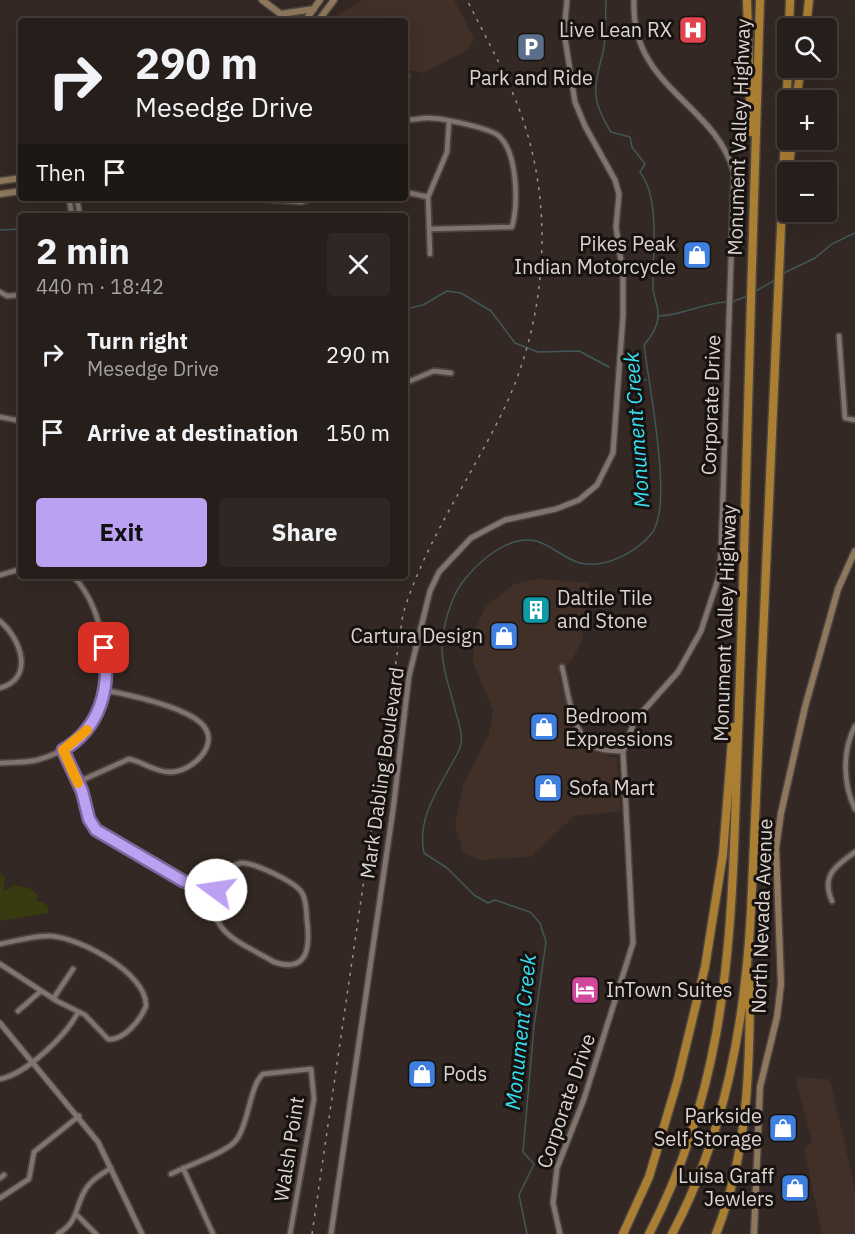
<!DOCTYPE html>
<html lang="en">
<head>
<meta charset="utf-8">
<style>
  :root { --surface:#261e1a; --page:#2e2723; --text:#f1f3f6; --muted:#a4a2a2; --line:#423c39; --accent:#bca0f2 }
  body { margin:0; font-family:"IBM Plex Sans",sans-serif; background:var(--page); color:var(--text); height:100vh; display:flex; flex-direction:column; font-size:22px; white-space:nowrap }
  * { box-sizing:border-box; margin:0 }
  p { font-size:20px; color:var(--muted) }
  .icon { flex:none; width:33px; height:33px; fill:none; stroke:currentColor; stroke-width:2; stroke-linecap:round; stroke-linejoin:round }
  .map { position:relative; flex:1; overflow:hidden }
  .details { position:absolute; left:18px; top:213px; width:390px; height:366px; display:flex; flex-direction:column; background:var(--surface); border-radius:6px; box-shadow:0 6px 24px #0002,0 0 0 2px var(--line) }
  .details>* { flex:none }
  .banner { position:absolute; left:18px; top:18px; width:390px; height:183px; border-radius:6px; box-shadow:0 6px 24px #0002,0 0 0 2px var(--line); background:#261e1a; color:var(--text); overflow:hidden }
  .controls { position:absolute; left:777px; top:18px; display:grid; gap:12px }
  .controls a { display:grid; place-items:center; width:60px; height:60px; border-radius:6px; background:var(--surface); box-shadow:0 6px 24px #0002,0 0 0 2px var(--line); font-size:30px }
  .pin { position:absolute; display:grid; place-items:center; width:51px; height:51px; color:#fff; margin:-26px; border-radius:12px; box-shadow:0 3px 9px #0006 }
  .me { position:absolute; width:66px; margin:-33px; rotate:284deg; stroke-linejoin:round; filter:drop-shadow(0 0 4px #0008) }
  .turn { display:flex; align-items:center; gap:21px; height:126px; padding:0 18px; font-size:27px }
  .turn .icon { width:78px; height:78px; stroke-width:2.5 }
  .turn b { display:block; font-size:42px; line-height:51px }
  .then { display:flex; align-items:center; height:57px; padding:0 18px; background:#0003; gap:12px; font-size:22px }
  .round { display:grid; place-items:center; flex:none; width:63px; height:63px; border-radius:6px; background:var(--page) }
  .head { display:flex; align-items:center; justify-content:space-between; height:102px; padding:0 18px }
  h1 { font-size:36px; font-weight:700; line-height:45px }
  .action { display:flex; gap:12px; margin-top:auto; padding:12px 18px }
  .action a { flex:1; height:69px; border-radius:6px; background:var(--accent); color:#111; font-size:24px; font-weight:700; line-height:69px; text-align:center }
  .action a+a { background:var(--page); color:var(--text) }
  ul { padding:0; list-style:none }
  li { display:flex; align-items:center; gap:18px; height:78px; padding:0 18px }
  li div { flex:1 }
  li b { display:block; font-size:22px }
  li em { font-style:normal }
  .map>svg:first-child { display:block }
  .built { fill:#413028 }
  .green { fill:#373b0f }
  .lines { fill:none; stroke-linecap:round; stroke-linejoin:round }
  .stream { stroke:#425758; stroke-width:1.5 }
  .minor-casing { stroke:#4d443f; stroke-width:8 }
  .tertiary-casing { stroke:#4d443f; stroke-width:8 }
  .secondary-casing { stroke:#4d443f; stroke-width:9 }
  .motorway-casing { stroke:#4d443f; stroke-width:11 }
  .minor { stroke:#81746e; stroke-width:4.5 }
  .tertiary { stroke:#81746e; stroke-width:5 }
  .secondary { stroke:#8e775c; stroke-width:6 }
  .motorway { stroke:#ab7f33; stroke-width:8 }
  .rail { stroke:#9c9490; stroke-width:1.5; stroke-dasharray:3 6; stroke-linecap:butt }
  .route-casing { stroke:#7a689d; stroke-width:15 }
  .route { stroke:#bca0f2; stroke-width:10 }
  .slow { stroke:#f59e0b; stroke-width:10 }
  .labels { text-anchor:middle; stroke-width:6; stroke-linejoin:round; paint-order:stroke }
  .poi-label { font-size:20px; fill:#dbd4d0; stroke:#171210; text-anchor:end }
  .street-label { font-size:20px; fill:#dbd4d0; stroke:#171210 }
  .water-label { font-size:21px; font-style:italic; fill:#34e2f6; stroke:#171210 }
</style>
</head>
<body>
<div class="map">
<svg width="855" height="1234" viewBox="0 0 855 1234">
  <rect width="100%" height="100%" fill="#332823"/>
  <path class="built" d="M363 0H454L474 38 469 49 423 73 405 69V21H338L336 16Z
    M539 579 589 583 582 640 574 656 559 676 578 740 598 753 617 758 621 811 574 816 531 857 479 860 463 852 455 824 463 785 489 734 493 710 473 663 474 633 485 607 514 584Z
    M795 1077 828 1079 831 1084 855 1189V1234H822L804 1148 812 1141Z"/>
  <path class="green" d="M0 872 5 878 3 889 5 891 14 885 31 889 38 896 37 902H43L48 907V913L0 921Z"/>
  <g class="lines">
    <path class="stream" d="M0 230 21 229
      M784 273 815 258 832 244 855 233
      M756 291 775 280
      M732 302 747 296
      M405 309 423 305 447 291 461 293 491 311 515 343 538 352 579 351 609 367
      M659 316C683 315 703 303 727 302
      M635 377 646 380
      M527 1234 519 1195 534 1164 523 1152 534 1026 546 942 540 923 530 912 495 900 488 903 474 895 447 868 424 853C417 820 436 793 451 765 454 759 460 751 461 744 463 735 459 723 456 713 444 666 433 649 453 599 464 572 504 534 536 541 552 545 564 559 580 563 605 569 637 552 652 533 657 527 659 514 660 507 664 462 650 391 644 345 650 338 658 326 658 316 659 308 654 298 653 289 652 254 661 200 640 172L645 164 632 147 630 137 611 132C590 98 594 88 603 52 607 36 605 16 606 0"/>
    <g class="minor-casing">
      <path id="minor" d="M405 76 407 75
        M405 120C413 120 421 118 428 118 441 118 492 128 500 137 518 155 518 205 512 227L430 229
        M405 192 428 197
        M69 198 72 216
        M77 198 80 216
        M250 198 301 202 313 198
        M430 254 428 197 447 152 449 122
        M0 292 7 296 21 295
        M839 336 845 418 855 420
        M405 383 434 371 451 373
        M0 417 21 421
        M0 575 21 569
        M0 621C21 639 35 678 0 688
        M562 667C568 690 571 730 591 745 601 751 613 751 623 751
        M855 726C842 751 843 784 855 809
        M63 750 82 791 89 819 96 830 183 881 216 890
        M0 763C12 762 25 763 37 760 91 746 112 699 104 646 99 620 92 596 73 576
        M78 782 129 759C143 762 155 772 169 772 191 773 223 744 201 723 182 706 130 695 104 690
        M241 863C253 862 296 882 302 893 307 901 306 912 307 921 310 945 309 974 274 962 243 943 204 933 216 889 220 875 226 867 241 863Z
        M832 901C821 876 835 866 855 852
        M0 944C16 941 35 935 51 936 80 938 147 973 146 1006 141 1019 124 1041 108 1039L85 1015 57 1001 0 964
        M53 999 73 969
        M18 1011 41 991
        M0 1079C26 1074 67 1035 78 1012
        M183 1168 213 1234
        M171 1174C186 1166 229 1152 237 1139 249 1122 250 1085 263 1074L311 1069 314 1099 290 1234
        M0 1178 4 1175
        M0 1198 29 1179 34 1152 79 1116
        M77 1215 96 1234
        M58 1234C78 1221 74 1212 83 1194 89 1181 100 1175 111 1168"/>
    </g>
    <g class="tertiary-casing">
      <path id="tertiary" d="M0 1023 98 1142 142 1234
        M331 1234 393 810 409 676 430 591 439 572 471 538 505 520 556 509 579 500 597 485 613 453 623 316V275L616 227 619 194 615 180 585 126 575 102 564 32 567 0
        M560 1234 553 1203 557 1168 584 1099 633 943 623 751 635 720 678 672 701 631 719 576 721 552 734 173C715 102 630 88 634 0"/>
    </g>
    <g class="secondary-casing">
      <path id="secondary" d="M262 0 290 21
        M281 14 314 9
        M305 21 320 0
        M318 21 334 0
        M0 181 21 178
        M0 194 21 191
        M754 1234 760 1087 777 1017 781 984 776 848 781 813 805 707 838 589 855 551"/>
    </g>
    <g class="motorway-casing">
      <path id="motorway" d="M747 0 751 132
        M789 28 790 0
        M806 28 809 0
        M796 100 801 68
        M789 166 792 140
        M623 1234 649 1177 678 1079 705 967 723 854 733 727
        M649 1234C719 1099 730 969 735 821 738 744 740 666 743 589 748 393 754 196 760 0
        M672 1234C725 1135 745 1022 751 911L788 68
        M716 1234C749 1151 750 1063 750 975"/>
    </g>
    <use href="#minor" class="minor"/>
    <use href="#tertiary" class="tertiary"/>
    <use href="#secondary" class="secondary"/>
    <use href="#motorway" class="motorway"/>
    <path class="rail" d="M312 1234 403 614C425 542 468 482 501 415 545 327 555 217 524 123 510 80 487 40 467 0"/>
  </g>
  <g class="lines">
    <g class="route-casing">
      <path id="route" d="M104 648C111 688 100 728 63 750L82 791 89 819 96 830 183 881 216 890"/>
    </g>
    <use href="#route" class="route"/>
    <path class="slow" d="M78 783 63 750 87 730"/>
  </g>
  <defs>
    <g id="hospital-square" transform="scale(1.5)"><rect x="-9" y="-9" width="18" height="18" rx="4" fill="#e0444e" stroke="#171210"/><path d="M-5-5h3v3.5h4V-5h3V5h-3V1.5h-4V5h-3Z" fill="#fff"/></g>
    <g id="parking-square" transform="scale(1.5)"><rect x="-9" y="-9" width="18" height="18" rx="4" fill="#5c6f8a" stroke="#171210"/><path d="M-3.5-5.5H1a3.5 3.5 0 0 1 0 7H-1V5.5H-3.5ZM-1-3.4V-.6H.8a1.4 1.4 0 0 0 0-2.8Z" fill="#fff"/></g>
    <g id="shop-square" transform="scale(1.5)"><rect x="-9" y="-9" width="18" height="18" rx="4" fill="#3f7fe0" stroke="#171210"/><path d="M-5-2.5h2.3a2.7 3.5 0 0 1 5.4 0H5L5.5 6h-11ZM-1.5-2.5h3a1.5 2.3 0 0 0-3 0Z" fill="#fff"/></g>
    <g id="building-square" transform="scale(1.5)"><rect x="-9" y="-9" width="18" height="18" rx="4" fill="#0f9aa8" stroke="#171210"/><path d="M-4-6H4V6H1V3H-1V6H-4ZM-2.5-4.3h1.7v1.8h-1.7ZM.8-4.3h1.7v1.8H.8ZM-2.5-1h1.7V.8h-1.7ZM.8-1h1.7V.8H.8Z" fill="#fff"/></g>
    <g id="hotel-square" transform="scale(1.5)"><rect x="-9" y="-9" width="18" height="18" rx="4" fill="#d1479c" stroke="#171210"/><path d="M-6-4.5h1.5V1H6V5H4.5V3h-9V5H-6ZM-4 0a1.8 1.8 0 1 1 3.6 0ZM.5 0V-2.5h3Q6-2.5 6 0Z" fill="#fff"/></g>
  </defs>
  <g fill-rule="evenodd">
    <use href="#hospital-square" x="693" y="30"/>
    <use href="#parking-square" x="531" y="47"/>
    <use href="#shop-square" x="697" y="255"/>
    <use href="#building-square" x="536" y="610"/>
    <use href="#shop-square" x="504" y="636"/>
    <use href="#shop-square" x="544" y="727"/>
    <use href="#shop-square" x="548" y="788"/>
    <use href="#hotel-square" x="585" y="990"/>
    <use href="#shop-square" x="422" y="1074"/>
    <use href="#shop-square" x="783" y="1128"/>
    <use href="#shop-square" x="795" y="1188"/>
  </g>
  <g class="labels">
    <g class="poi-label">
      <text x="672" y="37">Live Lean RX</text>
      <text x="531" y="85" text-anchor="middle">Park and Ride</text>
      <text x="676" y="251">Pikes Peak<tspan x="676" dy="23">Indian Motorcycle</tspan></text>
      <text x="557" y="605" text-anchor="start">Daltile Tile<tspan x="557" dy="23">and Stone</tspan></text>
      <text x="483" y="643">Cartura Design</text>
      <text x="565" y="723" text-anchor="start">Bedroom<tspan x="565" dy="23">Expressions</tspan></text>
      <text x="569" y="795" text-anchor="start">Sofa Mart</text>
      <text x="606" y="997" text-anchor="start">InTown Suites</text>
      <text x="443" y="1081" text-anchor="start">Pods</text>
      <text x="762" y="1123">Parkside<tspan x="762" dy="23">Self Storage</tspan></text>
      <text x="774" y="1183">Luisa Graff<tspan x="774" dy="23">Jewlers</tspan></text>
    </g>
    <g class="street-label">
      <text transform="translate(739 137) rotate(-88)" y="7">Monument Valley Highway</text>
      <text transform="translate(711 405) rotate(-88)" y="7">Corporate Drive</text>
      <text transform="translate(725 623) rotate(-88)" y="7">Monument Valley Highway</text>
      <text transform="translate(382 773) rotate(-82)" y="7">Mark Dabling Boulevard</text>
      <text transform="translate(762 916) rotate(-88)" y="7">North Nevada Avenue</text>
      <text transform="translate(566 1101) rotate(-71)" y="7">Corporate Drive</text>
      <text transform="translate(289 1149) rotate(-81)" y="7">Walsh Point</text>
    </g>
    <g class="water-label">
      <text transform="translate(637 430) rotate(-94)" y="7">Monument Creek</text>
      <text transform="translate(521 1032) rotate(-84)" y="7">Monument Creek</text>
    </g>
  </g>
</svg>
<div class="controls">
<a><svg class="icon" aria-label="search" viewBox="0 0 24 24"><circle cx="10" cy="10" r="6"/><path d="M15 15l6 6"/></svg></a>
<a>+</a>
<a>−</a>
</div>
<div class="pin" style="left:104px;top:648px;background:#d93025"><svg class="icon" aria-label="arrive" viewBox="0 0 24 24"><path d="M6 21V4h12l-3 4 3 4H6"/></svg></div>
<svg class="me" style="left:216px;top:890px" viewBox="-20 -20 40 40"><circle r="19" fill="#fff"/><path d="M0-13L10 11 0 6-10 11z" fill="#bca0f2"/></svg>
<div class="banner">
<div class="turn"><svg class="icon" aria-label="right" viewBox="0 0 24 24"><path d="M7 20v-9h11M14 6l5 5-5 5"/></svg><div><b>290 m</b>Mesedge Drive</div></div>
<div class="then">Then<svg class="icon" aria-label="arrive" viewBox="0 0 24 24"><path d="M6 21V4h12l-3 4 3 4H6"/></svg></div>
</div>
<section class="details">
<div class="head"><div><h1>2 min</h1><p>440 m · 18:42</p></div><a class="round"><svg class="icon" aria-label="close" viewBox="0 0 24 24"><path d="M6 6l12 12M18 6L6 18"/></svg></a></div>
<ul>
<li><svg class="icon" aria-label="right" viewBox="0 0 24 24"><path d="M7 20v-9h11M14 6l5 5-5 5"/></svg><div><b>Turn right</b><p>Mesedge Drive</p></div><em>290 m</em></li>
<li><svg class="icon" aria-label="arrive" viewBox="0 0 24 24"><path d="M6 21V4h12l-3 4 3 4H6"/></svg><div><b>Arrive at destination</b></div><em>150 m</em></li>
</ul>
<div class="action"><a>Exit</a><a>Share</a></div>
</section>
</div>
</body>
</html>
